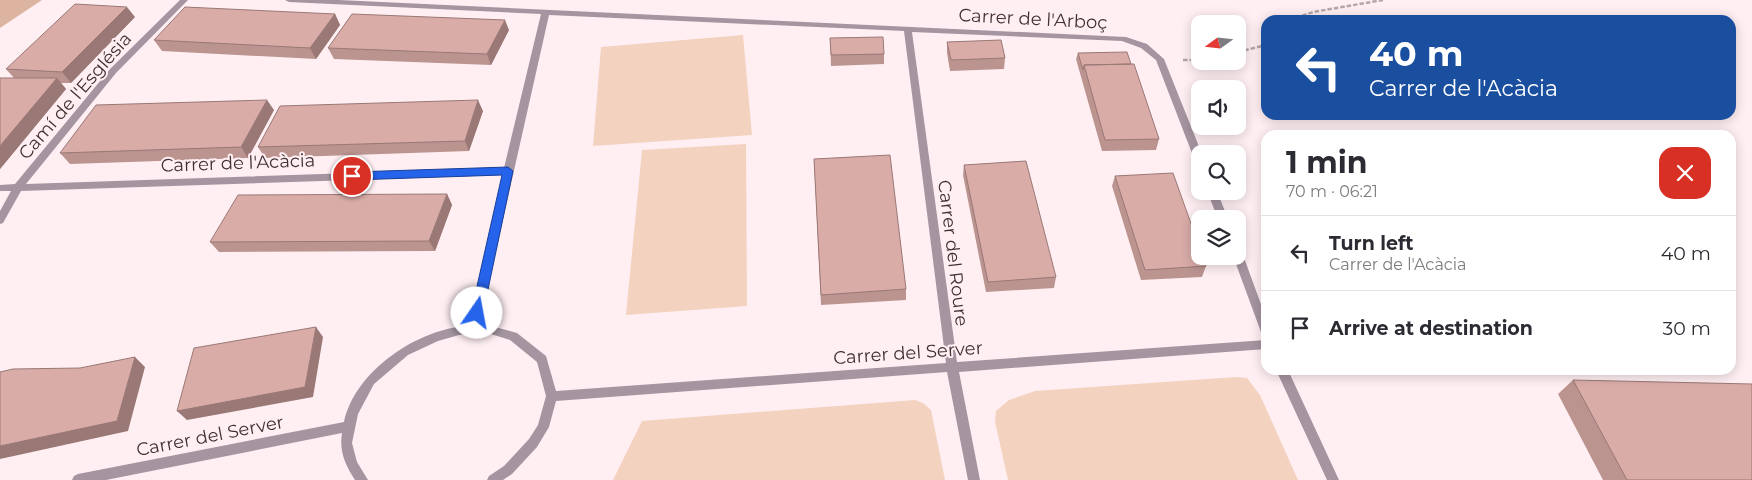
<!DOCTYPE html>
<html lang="en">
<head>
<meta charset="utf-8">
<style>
  :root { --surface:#fff; --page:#f7f7f7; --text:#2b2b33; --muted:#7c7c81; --line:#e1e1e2 }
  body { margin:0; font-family:Montserrat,sans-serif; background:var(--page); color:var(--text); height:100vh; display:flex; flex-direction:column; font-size:19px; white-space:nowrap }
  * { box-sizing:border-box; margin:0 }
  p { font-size:16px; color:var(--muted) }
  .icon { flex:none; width:28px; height:28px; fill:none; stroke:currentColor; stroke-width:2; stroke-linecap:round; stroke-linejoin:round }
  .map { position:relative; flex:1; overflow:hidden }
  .sheet { position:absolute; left:1261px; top:130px; width:475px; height:245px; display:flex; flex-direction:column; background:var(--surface); border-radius:15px; box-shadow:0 2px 12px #0003 }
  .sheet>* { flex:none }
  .hud { position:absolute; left:1261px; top:15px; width:475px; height:105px; border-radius:15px; box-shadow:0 2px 12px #0003; background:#1a4fa0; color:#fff; overflow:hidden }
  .needle { width:32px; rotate:255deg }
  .buttons { position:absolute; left:1191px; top:15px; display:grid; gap:10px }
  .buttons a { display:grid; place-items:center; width:55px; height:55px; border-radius:10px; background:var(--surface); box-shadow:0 2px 12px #0003; font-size:25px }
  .pin { position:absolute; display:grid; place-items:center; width:42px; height:42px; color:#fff; margin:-21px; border:2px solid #fff; border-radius:50%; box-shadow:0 1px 5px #0007 }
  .me { position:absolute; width:55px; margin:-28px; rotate:12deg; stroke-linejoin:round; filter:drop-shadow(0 0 4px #0008) }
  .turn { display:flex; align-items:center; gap:18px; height:105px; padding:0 25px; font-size:22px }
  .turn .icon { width:65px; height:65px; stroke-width:2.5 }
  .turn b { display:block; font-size:35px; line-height:42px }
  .round { display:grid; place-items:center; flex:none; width:52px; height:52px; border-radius:15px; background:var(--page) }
  .overview { display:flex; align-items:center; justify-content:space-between; height:85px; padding:0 25px }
  h1 { font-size:30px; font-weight:700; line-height:38px }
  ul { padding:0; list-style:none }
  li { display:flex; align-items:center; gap:15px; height:75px; padding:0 25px; border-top:1px solid var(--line) }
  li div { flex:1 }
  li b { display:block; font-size:19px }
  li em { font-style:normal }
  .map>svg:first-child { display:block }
  .green { fill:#f4d2c0 }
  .forest { fill:#dcb49f }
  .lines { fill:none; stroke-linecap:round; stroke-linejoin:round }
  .path { stroke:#b6a6aa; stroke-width:2.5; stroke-dasharray:4.5 2; stroke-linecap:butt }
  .street { fill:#a595a1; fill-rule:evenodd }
  .wall { fill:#bb9490 }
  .shaded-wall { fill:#997876 }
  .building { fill:#daaca8; stroke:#997876 }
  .route { fill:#2563eb; stroke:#184099 }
  .labels { text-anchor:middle; stroke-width:4; stroke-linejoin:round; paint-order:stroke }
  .street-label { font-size:18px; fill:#403135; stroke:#ffeff3 }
</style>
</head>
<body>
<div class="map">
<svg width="1752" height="480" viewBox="0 0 1752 480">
  <rect width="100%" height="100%" fill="#ffeff3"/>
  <path class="green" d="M743 35 752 135 593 146 601 47Z
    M746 144 747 306 626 315 642 150Z
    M1236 377 1247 378 1260 395 1298 480H1008L995 422 996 411 1009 400 1035 391Z
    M915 400 923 403 931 410 945 480H613L642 421Z"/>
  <path class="forest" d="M0 0H42L0 28Z"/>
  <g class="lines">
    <path class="path" d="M1290 20 1313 12 1383 0
      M1238 52 1266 45
      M1183 60H1200"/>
    <path class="street" d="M180 0H188L116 73 26 184 504 168 541 14 289 2 285 0H339L1126 37 1147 44 1164 59 1202 154H1200V164L1195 161 1156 60 1141 48 1122 41 912 32 957 362 1266 340V349L959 372 980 480H968L947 372 556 401 549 427 537 447 512 474 503 480H487L489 476 504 466 529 439 538 425 546 396 537 362 510 340 491 334 459 335 438 341 408 355 374 384 358 414 352 443 357 462 368 480H355C345 465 339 451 342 433L106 480H72L74 476 78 474 344 422C355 371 418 328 469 326L503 175 21 191 3 223 0 224V211L11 191H0V185L15 184 110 69ZM549 15 904 31 946 363 556 391 546 356 517 333 491 326H479Z
      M1207 191H1217L1228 219H1218Z
      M1238 251 1242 252 1243 255 1266 318V336L1262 335 1261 332 1233 256H1238Z
      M1276 370H1288L1339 480H1327Z"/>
  </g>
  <path class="wall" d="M335 14 340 25 316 59 162 51 154 40Z
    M135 17 71 83H61L66 89 0 169V78H14L6 69Z
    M509 30 491 65 334 59 328 48Z
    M830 38 884 54V64L831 66Z
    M947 42 1005 58 1004 69 950 71 947 53Z
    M1078 53 1159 139 1156 150 1102 151 1076 59Z
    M274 110 248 158 70 164 60 153Z
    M483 111 469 151 265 158 258 147Z
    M814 159 906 289V300L821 305Z
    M964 165 1056 277 1054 288 986 292 963 175Z
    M1115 176 1206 266 1202 277 1141 280 1112 186Z
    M447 194 452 205 435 251 219 252 210 242Z
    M1573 380 1752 480H1603L1558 394Z"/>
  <path class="shaded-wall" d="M127 7 135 17 71 83 62 72Z
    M335 14 340 25 316 59 310 48Z
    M505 20 509 30 491 65 487 54Z
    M57 78 66 89 0 169V146Z
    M267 100 274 110 248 158 241 147Z
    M478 100 483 111 469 151 465 141Z
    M447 194 452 205 435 251 429 241Z
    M316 327 323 337 313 397 187 420 177 411Z
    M135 357 145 367 128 431 0 459V446Z"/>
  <path class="building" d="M75 4 127 7 62 72 6 69Z
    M185 7 335 14 310 48 154 40Z
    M352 14 505 20 487 54 328 48Z
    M883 37 884 54 831 55 830 38Z
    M1001 40 1005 58 951 60 947 42Z
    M1127 52 1131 64 1084 65 1083 70 1078 53Z
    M1134 64 1159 139 1105 140 1084 65Z
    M0 78H57L0 146Z
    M267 100 241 147 60 153 96 105Z
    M478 100 465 141 258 147 280 106Z
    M890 155 906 289 821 295 814 159Z
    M1026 161 1056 277 988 282 964 165Z
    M1173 173 1200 249V256H1202L1206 266 1145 270 1115 176Z
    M447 194 429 241 210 242 238 195Z
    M316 327 305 387 177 411 194 348Z
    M135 357 117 421 0 446V372L13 369 80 368Z
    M1573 380 1752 384V480H1627Z"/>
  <path class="route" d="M508 167 513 171 483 313 481 316H472L471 313 502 175 352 180 346 176 352 172Z"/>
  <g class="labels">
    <g class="street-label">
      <text transform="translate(1033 19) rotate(3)" y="6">Carrer de l'Arboç</text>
      <text transform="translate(75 96) rotate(-49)" y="6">Camí de l'Església</text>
      <text transform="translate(238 163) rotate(-2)" y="6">Carrer de l'Acàcia</text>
      <text transform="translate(953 253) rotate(83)" y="6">Carrer del Roure</text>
      <text transform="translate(908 353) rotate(-4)" y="6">Carrer del Server</text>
      <text transform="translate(210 436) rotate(-11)" y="6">Carrer del Server</text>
    </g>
  </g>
</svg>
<div class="buttons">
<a><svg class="needle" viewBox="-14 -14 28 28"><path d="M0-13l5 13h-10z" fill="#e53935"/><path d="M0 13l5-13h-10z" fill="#7c7c81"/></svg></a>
<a><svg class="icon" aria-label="sound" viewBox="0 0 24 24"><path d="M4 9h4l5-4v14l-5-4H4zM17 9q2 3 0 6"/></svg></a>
<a><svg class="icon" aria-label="search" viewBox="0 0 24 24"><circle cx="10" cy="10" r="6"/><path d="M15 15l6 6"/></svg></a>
<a><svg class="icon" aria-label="layers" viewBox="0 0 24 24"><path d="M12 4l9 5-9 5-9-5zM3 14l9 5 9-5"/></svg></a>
</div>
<div class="pin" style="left:352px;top:176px;background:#d93025"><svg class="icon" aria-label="arrive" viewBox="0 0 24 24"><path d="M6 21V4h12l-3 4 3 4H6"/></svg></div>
<svg class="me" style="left:477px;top:313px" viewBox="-20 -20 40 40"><circle r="19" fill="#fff"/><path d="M0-13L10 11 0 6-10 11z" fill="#2563eb"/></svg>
<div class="hud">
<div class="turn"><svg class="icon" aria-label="left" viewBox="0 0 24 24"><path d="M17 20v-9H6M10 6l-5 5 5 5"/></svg><div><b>40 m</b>Carrer de l'Acàcia</div></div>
</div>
<section class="sheet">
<div class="overview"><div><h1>1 min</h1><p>70 m · 06:21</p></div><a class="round" style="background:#d93025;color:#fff"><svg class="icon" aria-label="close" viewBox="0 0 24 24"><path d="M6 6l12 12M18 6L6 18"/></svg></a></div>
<ul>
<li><svg class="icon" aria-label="left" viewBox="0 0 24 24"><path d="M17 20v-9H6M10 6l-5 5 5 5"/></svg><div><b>Turn left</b><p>Carrer de l'Acàcia</p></div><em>40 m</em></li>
<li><svg class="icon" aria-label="arrive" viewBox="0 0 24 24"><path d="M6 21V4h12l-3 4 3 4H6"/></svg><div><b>Arrive at destination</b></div><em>30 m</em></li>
</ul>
</section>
</div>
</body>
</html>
